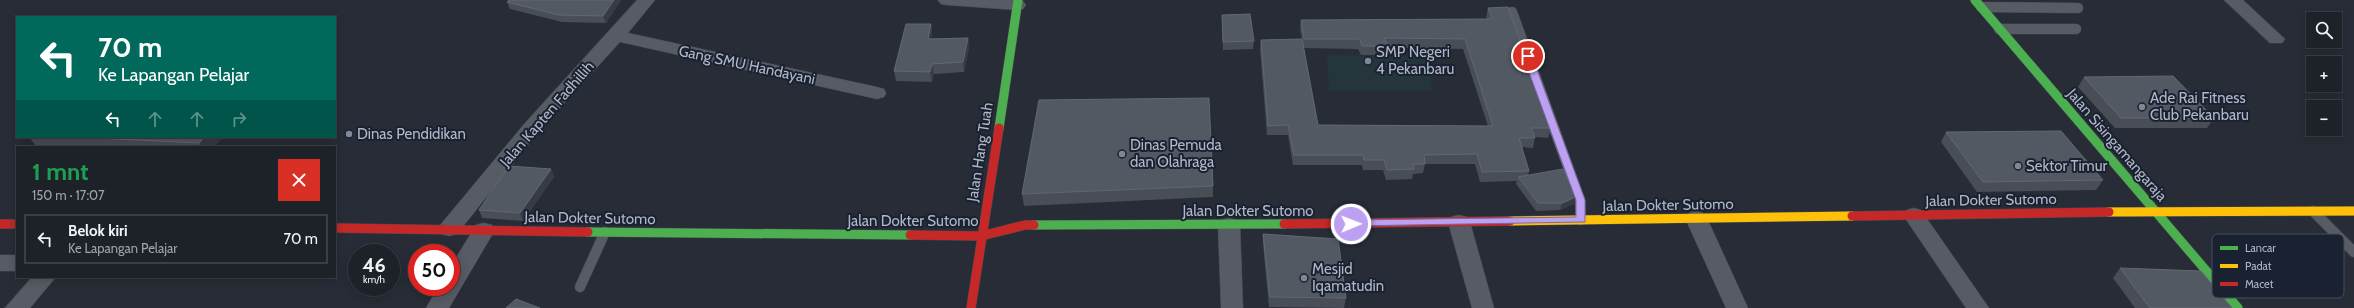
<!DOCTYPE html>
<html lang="id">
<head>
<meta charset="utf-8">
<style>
  :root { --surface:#1d2128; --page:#252930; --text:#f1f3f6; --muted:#a0a3a8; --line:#3b3e45 }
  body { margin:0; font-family:Cabin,sans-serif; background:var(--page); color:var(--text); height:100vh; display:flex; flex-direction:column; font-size:15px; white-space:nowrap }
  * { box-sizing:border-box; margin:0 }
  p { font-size:13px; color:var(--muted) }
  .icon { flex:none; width:22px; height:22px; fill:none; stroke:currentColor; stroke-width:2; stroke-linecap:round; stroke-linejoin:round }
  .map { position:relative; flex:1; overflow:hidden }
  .panel { position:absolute; left:16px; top:146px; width:320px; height:132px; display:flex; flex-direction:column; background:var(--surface); border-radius:0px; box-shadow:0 2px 10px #0003,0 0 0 1px var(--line) }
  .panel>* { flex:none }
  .top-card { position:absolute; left:16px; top:16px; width:320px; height:122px; border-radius:0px; box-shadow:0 2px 10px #0003,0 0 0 1px var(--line); background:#00695c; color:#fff; overflow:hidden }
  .controls { position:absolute; left:2306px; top:12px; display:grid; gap:8px }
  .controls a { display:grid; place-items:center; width:36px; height:36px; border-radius:0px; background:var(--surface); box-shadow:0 2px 10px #0003,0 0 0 1px var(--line); font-size:20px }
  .speed { position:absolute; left:348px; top:244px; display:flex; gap:8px; font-size:20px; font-weight:700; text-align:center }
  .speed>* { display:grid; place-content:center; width:52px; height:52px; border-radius:50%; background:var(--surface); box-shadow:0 2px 10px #0003,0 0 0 1px var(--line); line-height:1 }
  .speed small { font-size:10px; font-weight:400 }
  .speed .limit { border:6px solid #d22; background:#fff; color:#111 }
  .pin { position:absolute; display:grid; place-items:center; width:34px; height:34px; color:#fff; margin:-17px; border:2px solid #fff; border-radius:50%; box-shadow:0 1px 4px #0007 }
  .me { position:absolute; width:44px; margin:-22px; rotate:89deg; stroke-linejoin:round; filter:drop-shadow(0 0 3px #0008) }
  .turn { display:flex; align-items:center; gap:14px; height:84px; padding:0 16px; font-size:18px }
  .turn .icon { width:52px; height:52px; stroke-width:2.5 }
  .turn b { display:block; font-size:28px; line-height:34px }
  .lanes { display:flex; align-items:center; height:38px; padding:0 16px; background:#0003; justify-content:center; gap:20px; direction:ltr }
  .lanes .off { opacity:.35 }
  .round { display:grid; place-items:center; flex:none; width:42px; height:42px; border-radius:0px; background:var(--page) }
  .summary { display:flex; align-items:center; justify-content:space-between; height:68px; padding:0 16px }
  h1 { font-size:24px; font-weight:800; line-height:30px; color:#1e9e55 }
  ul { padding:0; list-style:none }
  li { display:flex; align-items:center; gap:12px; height:50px; margin:0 8px 6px; padding:0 8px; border:2px solid var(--line); border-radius:0px }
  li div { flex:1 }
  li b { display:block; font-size:15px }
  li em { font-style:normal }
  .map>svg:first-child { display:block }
  .green { fill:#24363c }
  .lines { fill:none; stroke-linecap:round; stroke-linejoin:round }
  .lane-casing { stroke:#43474f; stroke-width:11 }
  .street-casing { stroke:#43474f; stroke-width:1 }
  .fast-casing { stroke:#43474f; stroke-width:10 }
  .slow-casing { stroke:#43474f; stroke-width:10 }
  .jam-casing { stroke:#43474f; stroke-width:10 }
  .lane { stroke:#575b64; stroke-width:10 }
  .street { fill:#575b64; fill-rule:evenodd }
  .fast { stroke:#4caf50; stroke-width:9 }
  .slow { stroke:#ffc107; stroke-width:9 }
  .jam { stroke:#c62828; stroke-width:9 }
  .wall { fill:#484d56; fill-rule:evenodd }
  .shaded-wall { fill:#363b44 }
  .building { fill:#535962; stroke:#626872 }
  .route { fill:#bca0f2; stroke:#7a689d }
  .poi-dot { fill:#808795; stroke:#1a2231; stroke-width:1.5 }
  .labels { text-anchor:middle; stroke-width:4; stroke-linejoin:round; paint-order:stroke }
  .poi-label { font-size:15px; fill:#b0b8c8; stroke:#1a2231; text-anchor:start }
  .street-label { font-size:15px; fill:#b0b8c8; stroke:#1a2231 }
  .key { fill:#1a2231; stroke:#474f5e; stroke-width:1 }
  .key-label { font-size:11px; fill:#b0b8c8 }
</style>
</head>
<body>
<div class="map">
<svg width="2354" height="308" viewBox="0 0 2354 308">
  <rect width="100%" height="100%" fill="#272c36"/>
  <path class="green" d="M1327 55 1428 56 1432 91H1329Z"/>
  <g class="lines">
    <g class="lane-casing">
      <path id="lane" d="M1981 7 2078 8
        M1512 12 1580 200 1581 220
        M1999 29H2076
        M2313 211 2354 252
        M580 287 605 232"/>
    </g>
    <g class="street-casing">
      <path id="street" d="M637 0H655L628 33 877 87 884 89 886 93 884 97 877 99 620 42 539 131 457 234 449 236 441 234 438 229 441 224 525 123Z
        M938 0H1018L1023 1 1026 5 1023 9 1017 10 947 5 941 4Z
        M2224 0H2243L2285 39 2282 43H2270Z
        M1914 208 1921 210 1989 308H1966L1903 215 1907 210Z
        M1696 211 1703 213 1707 218 1748 308H1726L1685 218 1689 213Z
        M1459 215 1467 217 1470 222 1494 308H1472L1448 222 1451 217Z
        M1229 218 1237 220 1240 225 1243 308H1221L1218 225 1221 220Z
        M484 223 492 225 495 230 449 308H426L438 287H451V266L476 225Z
        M0 255H17V271H0Z
        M32 277H56L30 308H5Z"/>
    </g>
    <g class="fast-casing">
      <path id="fast" d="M1975 0 2238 308
        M999 128 1018 0
        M1034 225 1284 224
        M588 232 910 235"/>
    </g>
    <g class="slow-casing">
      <path id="slow" d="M2109 212 2354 211
        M1510 221 1852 216"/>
    </g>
    <g class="jam-casing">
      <path id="jam" d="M1852 216 2109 212
        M0 224H17
        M1284 224 1510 221
        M335 228 588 232
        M910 235 981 236 1025 225H1034
        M971 308 999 128"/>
    </g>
    <use href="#lane" class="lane"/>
    <use href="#street" class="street"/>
    <use href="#fast" class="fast"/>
    <use href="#slow" class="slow"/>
    <use href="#jam" class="jam"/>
  </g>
  <path class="wall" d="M509 0H621L606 23 562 22 510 9 507 2Z
    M1488 8 1551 128 1548 138 1535 137 1533 148 1522 147 1529 171 1528 175 1574 204 1560 210 1536 211 1516 184 1517 181 1480 182 1475 164H1425L1423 173 1413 174 1412 179 1386 180 1383 170H1363L1362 165H1293L1288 135H1267L1260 49 1261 40 1302 39 1300 29 1301 20 1487 19 1486 18ZM1304 48 1358 49 1361 55H1386L1387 48 1463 49 1488 126 1318 125Z
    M1222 15 1254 41 1253 49 1223 50Z
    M931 24 932 33 931 39 968 38 969 48 964 72 934 74 932 82 896 81 894 71Z
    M2084 77 2214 118 2207 128H2115L2078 87Z
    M1946 132 2103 180 2096 190 1977 192 1941 142Z
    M29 137H223L213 147H53L36 146Z
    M551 169 554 177 523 221 482 218 479 210Z
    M1213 186V197L1024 206 1022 194Z
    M1263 234 1346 298 1344 308 1269 307 1263 244Z
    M2120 268 2232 308H2135L2113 278Z"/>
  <path class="shaded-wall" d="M614 0H621L606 23 603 16Z
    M931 24 932 33 930 48 928 39Z
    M968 38 969 48 964 72 963 62Z
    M932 64 934 74 932 82 930 72Z
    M204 137H223L213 147H201L199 143Z
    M551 169 554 177 523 221 520 213Z
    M1576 197 1574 204 1560 210 1562 203Z"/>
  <path class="building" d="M509 0H614L603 16 559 15 507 2Z
    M1508 7 1551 128H1531L1535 138H1519L1529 171 1482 172 1477 154 1424 155 1425 164H1413L1414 169 1387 170 1384 160H1364L1363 155H1294L1288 125 1268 126 1261 40 1302 39 1318 125 1493 126 1465 39 1384 38 1388 46H1362L1360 39H1304L1301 20 1492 19 1488 8Z
    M1250 14 1254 41 1223 42 1222 15Z
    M906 24H931L928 39 968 38 963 62 932 64 930 72 894 71Z
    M2173 76 2214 118H2121L2084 77Z
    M1209 98 1213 186 1022 194 1039 100Z
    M2061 131 2103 180 1983 182 1946 132Z
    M74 137H204L199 143Z
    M509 166 551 169 520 213 479 210Z
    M1563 169 1576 197 1562 203H1538L1518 177Z
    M1263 234 1338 239 1346 298 1270 297Z
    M2120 268 2201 271 2232 308H2150Z
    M516 299 540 308H506Z"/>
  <path class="route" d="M1528 53 1532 56 1585 200V222L1348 226V221L1351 220 1576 217V200L1523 56Z"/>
  <g class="poi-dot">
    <circle cx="1368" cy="61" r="4"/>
    <circle cx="2142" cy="107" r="4"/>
    <circle cx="349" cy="134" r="4"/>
    <circle cx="1122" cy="154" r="4"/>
    <circle cx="2018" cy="166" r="4"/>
    <circle cx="1304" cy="278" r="4"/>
  </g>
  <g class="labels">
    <g class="poi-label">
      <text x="1376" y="57">SMP Negeri<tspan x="1376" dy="17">4 Pekanbaru</tspan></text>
      <text x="2150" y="103">Ade Rai Fitness<tspan x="2150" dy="17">Club Pekanbaru</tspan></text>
      <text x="357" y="139">Dinas Pendidikan</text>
      <text x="1130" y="150">Dinas Pemuda<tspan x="1130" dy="17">dan Olahraga</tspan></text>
      <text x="2026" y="171">Sektor Timur</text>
      <text x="1312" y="274">Mesjid<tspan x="1312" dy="17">Iqamatudin</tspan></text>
    </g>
    <g class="street-label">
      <text transform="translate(747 65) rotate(12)" y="5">Gang SMU Handayani</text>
      <text transform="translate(547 114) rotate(-49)" y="5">Jalan Kapten Fadhillih</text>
      <text transform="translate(2117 145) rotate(49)" y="5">Jalan Sisingamangaraja</text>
      <text transform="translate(980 152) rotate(-81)" y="5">Jalan Hang Tuah</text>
      <text transform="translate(1991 200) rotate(-1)" y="5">Jalan Dokter Sutomo</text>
      <text transform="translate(1668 205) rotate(-1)" y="5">Jalan Dokter Sutomo</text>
      <text x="1248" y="216">Jalan Dokter Sutomo</text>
      <text transform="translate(590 218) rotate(1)" y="5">Jalan Dokter Sutomo</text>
      <text x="913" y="226">Jalan Dokter Sutomo</text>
    </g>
  </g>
  <rect x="2212" y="234" width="132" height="64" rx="6" class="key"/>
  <rect x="2220" y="246" width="18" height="4" fill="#4caf50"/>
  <rect x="2220" y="264" width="18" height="4" fill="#ffc107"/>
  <rect x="2220" y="282" width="18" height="4" fill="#c62828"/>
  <g class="key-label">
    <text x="2245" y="252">Lancar</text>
    <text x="2245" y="270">Padat</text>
    <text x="2245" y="288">Macet</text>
  </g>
</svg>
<div class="controls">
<a><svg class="icon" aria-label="search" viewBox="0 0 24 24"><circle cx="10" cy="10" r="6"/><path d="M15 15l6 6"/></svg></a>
<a>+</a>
<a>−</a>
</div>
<div class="speed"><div>46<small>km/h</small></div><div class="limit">50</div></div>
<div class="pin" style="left:1528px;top:56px;background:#d93025"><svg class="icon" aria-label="arrive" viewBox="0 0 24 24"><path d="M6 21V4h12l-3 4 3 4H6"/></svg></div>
<svg class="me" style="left:1351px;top:224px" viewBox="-20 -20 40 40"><circle r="17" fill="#bca0f2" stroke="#fff" stroke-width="3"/><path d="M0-11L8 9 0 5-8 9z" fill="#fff"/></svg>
<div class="top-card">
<div class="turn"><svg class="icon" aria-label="left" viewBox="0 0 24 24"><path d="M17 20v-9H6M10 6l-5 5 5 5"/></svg><div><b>70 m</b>Ke Lapangan Pelajar</div></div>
<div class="lanes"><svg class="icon" aria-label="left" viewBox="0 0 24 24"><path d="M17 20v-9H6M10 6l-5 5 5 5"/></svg><svg class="icon off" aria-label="ahead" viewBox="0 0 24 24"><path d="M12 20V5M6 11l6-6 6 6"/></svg><svg class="icon off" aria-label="ahead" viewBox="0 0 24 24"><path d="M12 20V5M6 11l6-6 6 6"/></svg><svg class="icon off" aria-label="right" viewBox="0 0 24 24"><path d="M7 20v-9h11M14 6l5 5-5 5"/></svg></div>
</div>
<section class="panel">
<div class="summary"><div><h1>1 mnt</h1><p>150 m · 17:07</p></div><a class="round" style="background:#d93025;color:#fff"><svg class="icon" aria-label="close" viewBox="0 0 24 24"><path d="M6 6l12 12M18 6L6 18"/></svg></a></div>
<ul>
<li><svg class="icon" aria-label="left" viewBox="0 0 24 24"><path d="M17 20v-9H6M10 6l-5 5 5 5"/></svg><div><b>Belok kiri</b><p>Ke Lapangan Pelajar</p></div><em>70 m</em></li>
</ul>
</section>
</div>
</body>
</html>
